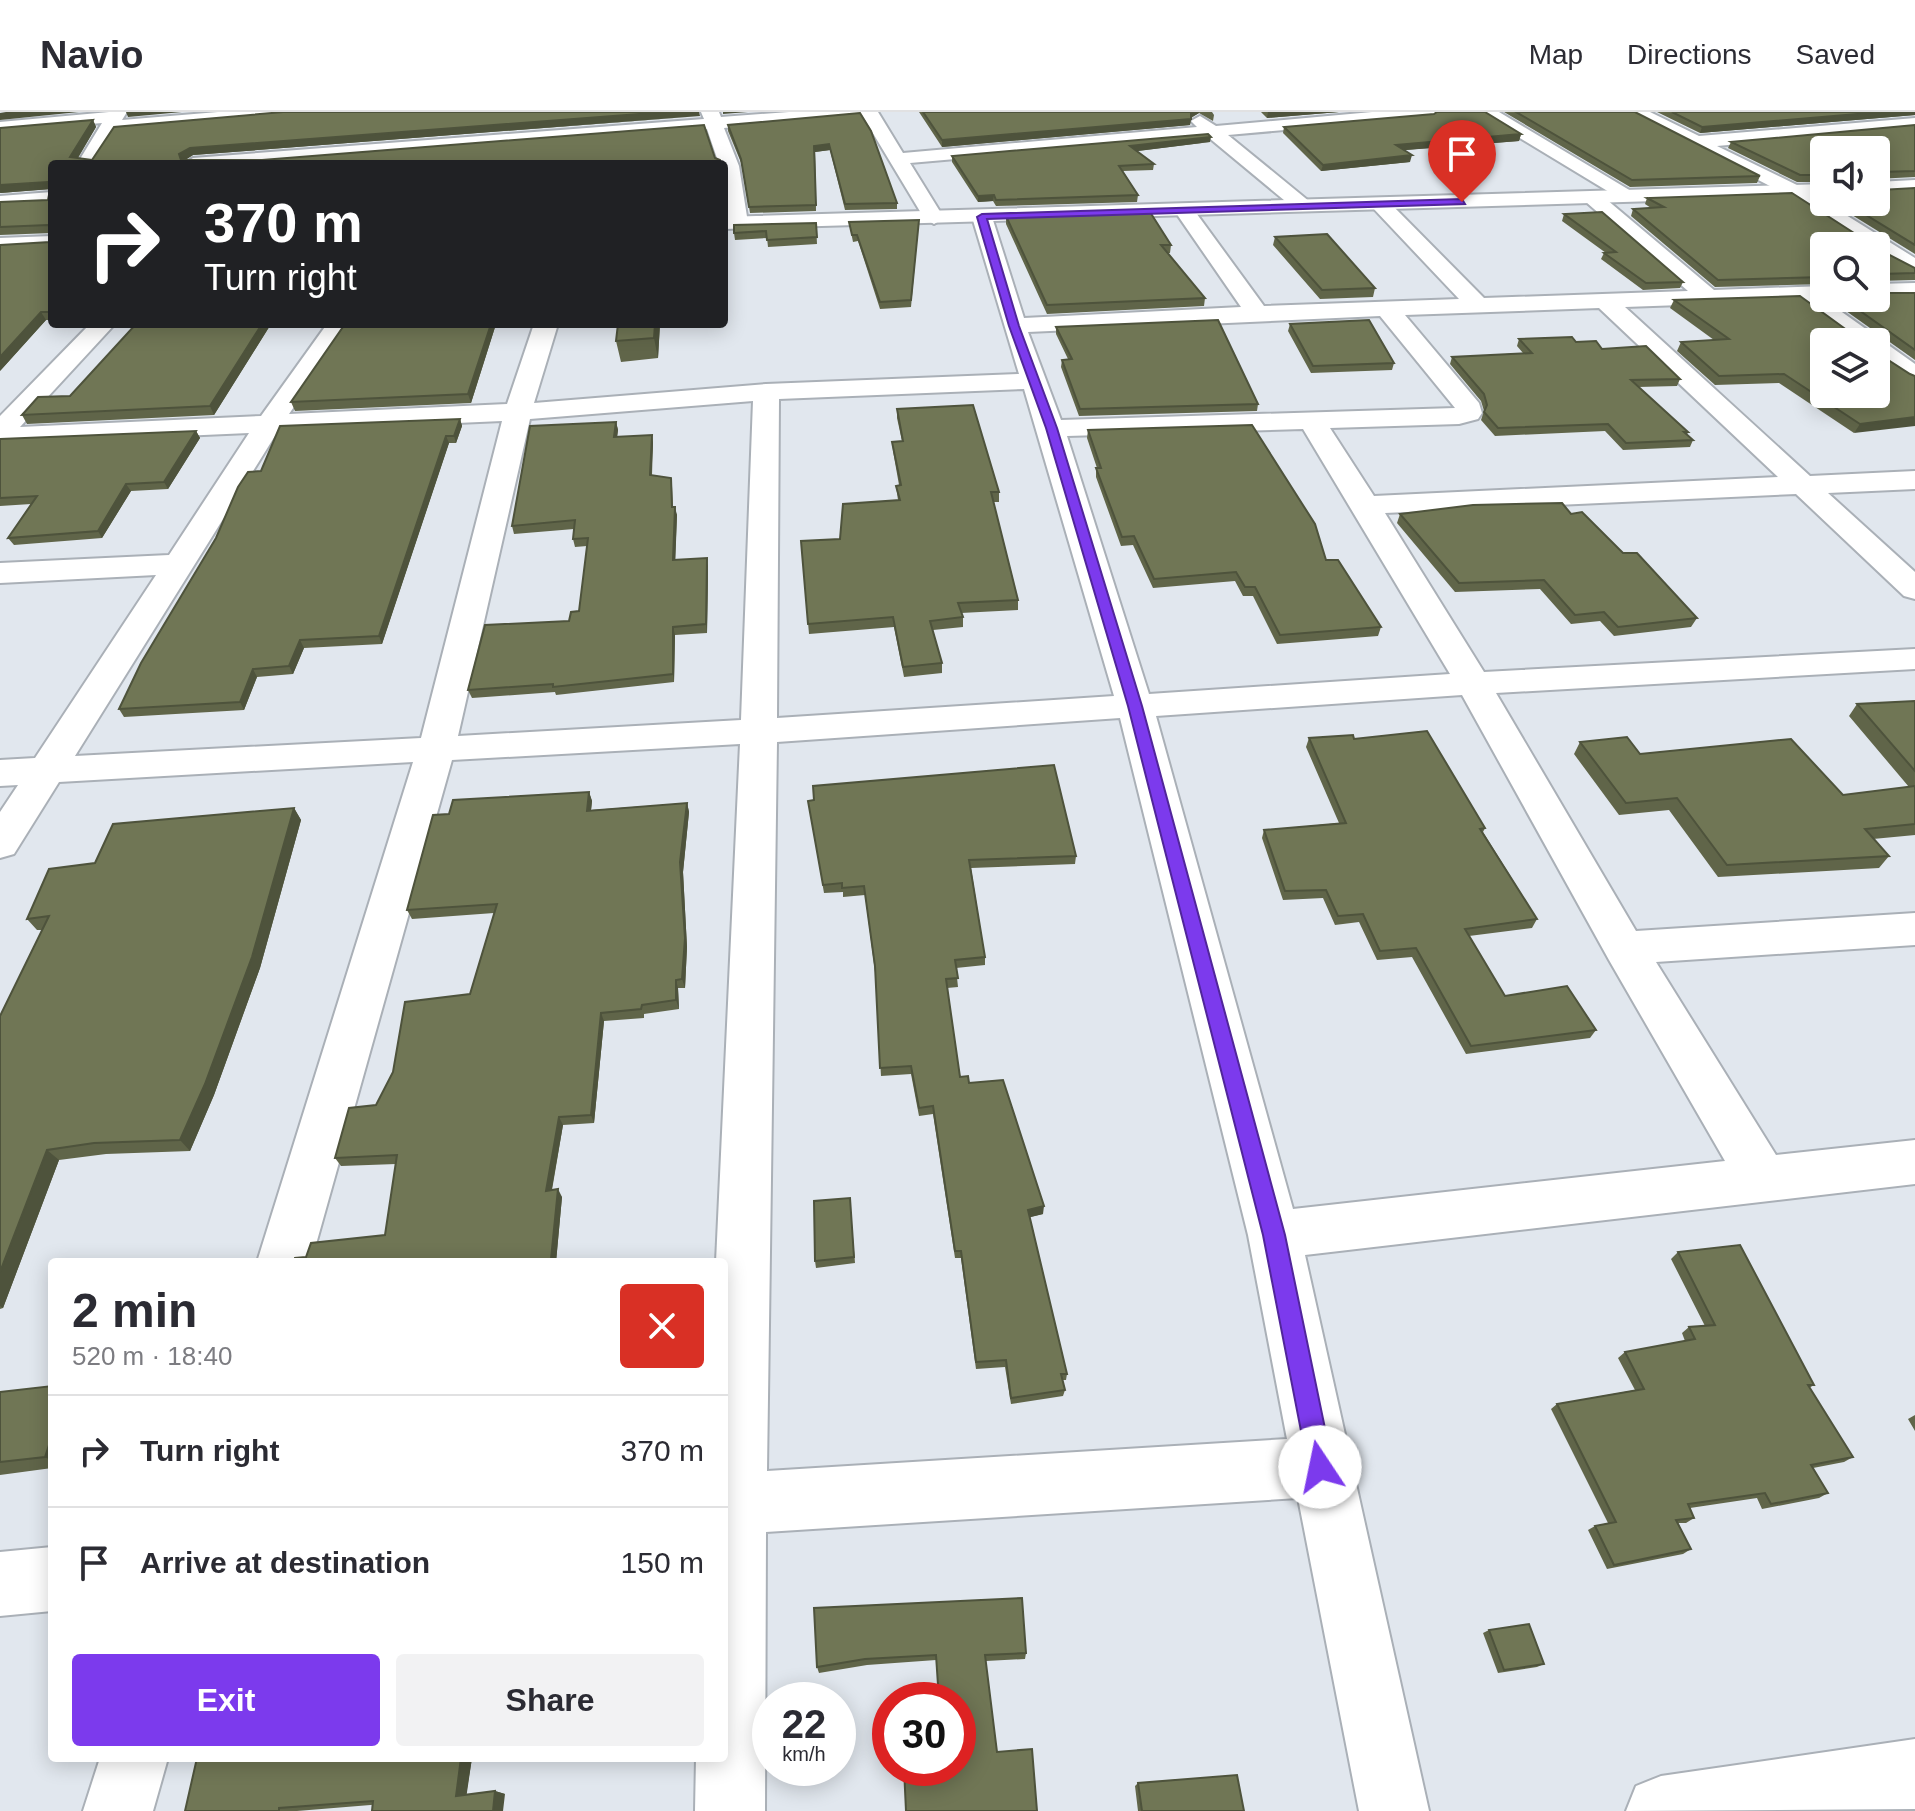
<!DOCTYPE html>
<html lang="en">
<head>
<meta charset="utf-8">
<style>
  :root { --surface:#fff; --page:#f2f2f3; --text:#2b2b33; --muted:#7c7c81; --line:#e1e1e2; --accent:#7c3aed }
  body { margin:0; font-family:Helvetica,sans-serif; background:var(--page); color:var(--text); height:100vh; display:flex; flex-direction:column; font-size:30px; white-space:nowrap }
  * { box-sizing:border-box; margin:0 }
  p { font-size:26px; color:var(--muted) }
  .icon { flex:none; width:44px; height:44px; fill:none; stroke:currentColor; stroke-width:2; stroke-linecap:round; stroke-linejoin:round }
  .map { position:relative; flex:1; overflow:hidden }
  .side { position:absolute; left:48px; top:1146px; width:680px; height:504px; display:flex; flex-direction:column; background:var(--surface); border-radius:8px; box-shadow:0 4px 20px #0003 }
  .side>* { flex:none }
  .banner { position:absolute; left:48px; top:48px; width:680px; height:168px; border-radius:8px; box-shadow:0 4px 20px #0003; background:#202124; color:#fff; overflow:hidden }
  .controls { position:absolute; left:1810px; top:24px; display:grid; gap:16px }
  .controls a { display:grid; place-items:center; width:80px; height:80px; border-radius:8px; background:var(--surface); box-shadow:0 4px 20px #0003; font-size:40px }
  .speed { position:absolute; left:752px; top:1570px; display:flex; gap:16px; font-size:40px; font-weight:700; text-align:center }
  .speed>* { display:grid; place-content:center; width:104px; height:104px; border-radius:50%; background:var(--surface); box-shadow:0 4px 20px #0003; line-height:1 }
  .speed small { font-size:20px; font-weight:400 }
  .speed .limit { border:12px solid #d22; background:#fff; color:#111 }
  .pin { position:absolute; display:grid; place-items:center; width:68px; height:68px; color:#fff; margin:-82px -34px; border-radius:50% 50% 50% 0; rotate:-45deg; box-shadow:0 0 8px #0007 }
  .pin .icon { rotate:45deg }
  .me { position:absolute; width:88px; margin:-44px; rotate:349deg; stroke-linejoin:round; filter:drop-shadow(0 0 6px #0008) }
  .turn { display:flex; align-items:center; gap:28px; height:168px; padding:0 24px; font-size:36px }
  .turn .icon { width:104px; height:104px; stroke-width:2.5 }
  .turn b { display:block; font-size:56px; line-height:68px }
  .round { display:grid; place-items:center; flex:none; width:84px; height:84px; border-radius:8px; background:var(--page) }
  .overview { display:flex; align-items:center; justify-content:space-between; height:136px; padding:0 24px }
  h1 { font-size:48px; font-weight:800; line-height:60px }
  .action { display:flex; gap:16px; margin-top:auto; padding:16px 24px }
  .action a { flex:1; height:92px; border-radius:8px; background:var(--accent); color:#fff; font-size:32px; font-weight:800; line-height:92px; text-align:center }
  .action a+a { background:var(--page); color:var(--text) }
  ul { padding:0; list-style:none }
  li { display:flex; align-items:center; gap:24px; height:112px; padding:0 24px; border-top:2px solid var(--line) }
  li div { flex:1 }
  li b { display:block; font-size:30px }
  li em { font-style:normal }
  header { display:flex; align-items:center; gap:48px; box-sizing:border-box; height:112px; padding:0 40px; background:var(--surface); border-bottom:2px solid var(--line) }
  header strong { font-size:38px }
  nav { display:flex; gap:44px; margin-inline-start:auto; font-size:28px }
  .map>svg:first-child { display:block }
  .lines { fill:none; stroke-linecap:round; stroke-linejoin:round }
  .street-casing { stroke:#aab0b7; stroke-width:4 }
  .secondary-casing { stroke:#aab0b7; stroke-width:4 }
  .street { fill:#fff; fill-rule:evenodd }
  .secondary { fill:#fff; fill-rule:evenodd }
  .wall { fill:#606549 }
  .shaded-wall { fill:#4e533c }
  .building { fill:#707655; stroke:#4e533c; stroke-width:2; fill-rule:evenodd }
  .route { fill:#7c3aed; stroke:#51269a; stroke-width:2 }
</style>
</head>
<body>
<header>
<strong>Navio</strong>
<nav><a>Map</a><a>Directions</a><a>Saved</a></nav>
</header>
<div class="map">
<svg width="1915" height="1699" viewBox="0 0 1915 1699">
  <rect width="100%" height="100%" fill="#e1e7ee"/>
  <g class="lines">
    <g class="street-casing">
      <path id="street" d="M109 0H127L122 8 218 0H292L283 5 115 19 95 52H77L102 11 0 20V10Z
        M701 0H719L721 5 789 0H878L903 41 1197 15 1191 9 1200 4 1216 14 1372 0H1441L1432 5 1228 23 1310 90 1313 94 1310 98H1296L1208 25 910 51 944 106 934 112 924 106 862 3 724 16 739 54 748 111 738 117 728 111 724 52H719L707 17 265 52H184L193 46 704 7Z
        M1477 0H1499L1641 85 1638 89H1624Z
        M1627 0H1650L1699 24 1915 6V16L1717 34 1801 75 1915 146V163L1876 141V134H1866L1787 83Z
        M52 80V92L0 96V84Z
        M1593 80 1600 82 1714 178 1824 174V186H1832L1825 188 1915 252V272L1906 269 1876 248V230H1852L1797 189 1625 195 1810 364 1915 359V377L1828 381 1915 460V487L1904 484 1796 382 1385 401 1484 560 1915 537V557L1496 581 1636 819 1915 801V833L1656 850 1776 1043 1915 1028V1072L1305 1143 1429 1699H1359L1298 1386 766 1420 765 1699H695L696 1646H724V1150H716L740 632 452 648 311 1150H257L413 650 59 670 14 742 0 746V700L18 673 0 674V648L35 646 156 463 0 471V451L169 443 249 321 0 332V304L90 212H115L20 315 261 304 327 212H351L289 302 507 292 534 212H558L534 291 766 272 1019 262 972 105 982 99 992 105 1024 206 1241 195 1174 98 1184 92 1191 94 1264 194 1459 187 1373 96 1370 92 1380 86 1387 88 1484 186 1688 179 1586 90 1583 86ZM1599 196 1778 365 1374 384 1330 316 1459 312 1478 307 1482 301 1479 291 1405 203ZM1380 204 1455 296 1061 308 1028 220ZM1024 277 1114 584 777 606 779 287ZM753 289 741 608 458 624 530 307ZM502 309 421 626 75 644 278 319ZM1303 317 1450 562 1149 582 1067 324ZM1462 583 1609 848 1725 1049 1293 1097 1156 604ZM1120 606 1248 1123 1287 1327 767 1359 777 630Z
        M1915 171V185L1876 186V172Z
        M52 1435V1499L0 1504V1440Z
        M1915 1627V1697L1626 1699 1636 1674 1661 1664Z
        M100 1646H168L153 1699H83Z"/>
    </g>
    <g class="secondary-casing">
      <path id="secondary" d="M1915 68V80L1876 82V70Z
        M1824 72V84L724 117V105Z
        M52 124V136L0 138V126Z"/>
    </g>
    <use href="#street" class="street"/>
    <use href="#secondary" class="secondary"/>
  </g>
  <path class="wall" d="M919 0H1212L1214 3 1213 9 1199 1 1191 6 1190 13 942 35Z
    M1261 0H1339L1267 6Z
    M1504 0H1635L1760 64 1757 71 1630 75Z
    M1657 0H1915V3L1700 21Z
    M860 1 897 91V97L845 98 830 38 815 40 816 99 750 101 742 53 728 19V13Z
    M1434 2 1521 22 1519 29 1404 38 1410 50 1321 59 1283 21 1284 15Z
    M700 4 193 43 185 48 715 46 52 52V208H46L0 259 50 130 51 121 0 123V90L48 88 50 77 0 81 93 8 96 15 78 46 92 48Z
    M1915 13V65L1876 67V75L1880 78 1915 76V142L1831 90H1876L1824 38V70H1797L1728 36 1731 30Z
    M1210 30 1137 39 1154 52 1153 58 1123 59 1138 83 1137 90 996 94 993 89 978 90 952 50V44Z
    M1647 86 1878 137 1915 156V168L1877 169 1878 181H1915V248L1832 189 1834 186H1876L1824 134V172L1715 175 1631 104 1633 97 1651 96 1645 92Z
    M1564 102 1683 170 1680 176 1643 178 1601 147 1604 141H1606L1562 109Z
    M1006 104 1171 133 1170 141H1168L1205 186 1204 194 1047 202 1006 112Z
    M919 108 911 195 880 197 858 129 853 130 849 110Z
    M816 111 817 132 768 135 767 126 735 128 734 121Z
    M1275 125 1375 176 1373 185 1320 187 1273 133Z
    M1674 188 1879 242 1910 262 1854 321 1779 271 1715 273 1677 239 1681 230 1714 228 1670 196Z
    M136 212H271L214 303 27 312 22 303 70 284Z
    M345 212H496L471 291 295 299 291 290Z
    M618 212H660L658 246 621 250 616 229Z
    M1290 212 1394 251 1392 258 1311 261 1288 219Z
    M1056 215 1258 292 1257 299 1079 304 1061 255 1062 248 1068 247 1056 222Z
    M1519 227 1576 230 1602 237 1680 267 1677 274 1638 275 1688 320 1687 323 1693 328 1690 335 1623 338 1605 319 1495 324 1481 308 1484 299 1481 289 1450 252 1452 245 1523 241 1517 234Z
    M897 297 999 380V390H993L1018 488V498L961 501 963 505V515L933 518 942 551V561L904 565 894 515 809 522 801 429 840 427 898 388 896 374 899 373 893 339 892 330 902 329 897 306Z
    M460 307 462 314 456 331H449L382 532 304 536 293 562 257 565 244 598 124 605 119 597Z
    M616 310 618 318 617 325 652 323 653 331 652 363 672 374 673 395 677 403 675 448 708 454 707 521 675 523 674 570 556 583 555 580 472 586 468 578 569 509 579 499 587 434 575 435 573 427 574 417 514 422 512 414Z
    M1088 318 1326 448 1381 515 1378 524 1277 532 1253 484H1243L1235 469 1153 476 1133 433 1121 434 1096 365V356H1097L1087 326Z
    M196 319 200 326 168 377 131 379 102 426 14 433 8 426 31 392 0 394V327Z
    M1400 402H1571L1623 441 1697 506 1691 515 1614 524 1600 509 1571 512 1540 477 1455 480 1397 411Z
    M1915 589V723L1873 727 1889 744 1879 756 1718 765 1669 698 1619 703 1574 642 1580 630 1843 683 1909 675 1849 604 1857 592Z
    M1309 626 1354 627 1485 716 1483 720 1537 807 1532 816 1469 824 1505 884 1596 918 1590 926 1466 942 1412 845 1377 848 1359 810 1335 813 1323 786 1283 788 1262 726 1264 718 1339 711 1306 635Z
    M589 680 592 689 591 698 687 691 689 700 683 760 687 835 685 876H678L679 897 644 902V906L604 909 594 1011 563 1013 552 1078 562 1085 556 1150H294L306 1145 385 1123 396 1052 341 1054 335 1046 376 993 470 882 494 801 412 807 407 798 449 702Z
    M808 689 1076 744 1075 752 971 756 985 845V853L956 856 958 875 947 876 960 965 969 971 1043 1102 1030 1105 1067 1262 1066 1268H1062L1065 1278 1063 1284 1011 1292 1005 1255 976 1257 961 1146H955L933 1002 919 1004 911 962 881 964 875 860 865 783 843 785V780L824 781Z
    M294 696 301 708 260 856 214 983 190 1039 106 1042 59 1048 3 1196 0 1197V904L43 818H37L27 807 95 751Z
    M850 1086 855 1151 816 1156 815 1149Z
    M1678 1140 1814 1273 1809 1276 1853 1345 1844 1350 1813 1356 1828 1381 1819 1386 1762 1397 1757 1386 1690 1396 1694 1406 1686 1411H1678L1691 1437 1683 1442 1607 1457 1588 1418 1595 1414 1608 1411 1551 1297 1557 1292 1635 1278 1618 1246 1625 1240 1685 1229 1682 1221 1689 1215 1705 1214 1671 1147Z
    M52 1274V1356L0 1363V1280Z
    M1915 1303V1319L1908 1307Z
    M1022 1486 1026 1541 1025 1547 986 1549 958 1656 936 1548 867 1553 819 1561 817 1555Z
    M1489 1518 1544 1552 1537 1555 1498 1561 1483 1521Z
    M197 1646H472L466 1683 495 1679 505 1682 297 1699H185Z
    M1138 1671 1244 1699H1138L1135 1674Z"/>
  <path class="shaded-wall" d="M6 0H79L0 8V1Z
    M126 0H182L128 5Z
    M666 0H699L700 4 193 43 182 50 183 52 179 42 190 36Z
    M723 0H748L723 2Z
    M1190 0H1199V1L1190 6Z
    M1268 0H1339L1267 6Z
    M1881 0H1915V3L1700 21 1702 15Z
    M1191 7 1190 13 942 35V28Z
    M93 8 96 15 74 52 70 45Z
    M1521 22 1519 29 1394 39 1396 33Z
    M1211 25 1210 30 1130 40V34Z
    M829 32 830 38 815 40 816 99 814 34Z
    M1412 43 1410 50 1321 59 1323 53Z
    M48 70 52 77 0 81V73Z
    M994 83 993 89 978 90V84Z
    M41 200 46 208 0 259V245Z
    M262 212H271L214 303 210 294Z
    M491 212H496L471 291 468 282Z
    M655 212H660L658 246 654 226Z
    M1915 305V314L1854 321 1860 312Z
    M460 307 462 314 456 331 454 324Z
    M616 310 618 318 616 333 614 325Z
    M196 319 200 326 168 377 164 370Z
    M652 323 653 331 651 371 650 363Z
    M446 324 449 331 382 532 379 524Z
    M126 372 131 379 102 426 98 419Z
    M675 395 677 403 675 457 673 448Z
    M707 446 708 454 707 521 706 512Z
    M673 515 675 523 674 570 673 562Z
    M300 528 304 536 293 562 289 554Z
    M253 557 257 565 244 598 240 590Z
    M589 680 592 689 590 708 587 699Z
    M687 691 689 700 683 760 687 835 685 876 682 867 680 750Z
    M294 696 301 708 260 856 214 983 190 1039 180 1028Z
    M676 868 678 876 679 897 676 888Z
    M601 901 604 909 594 1011 591 1003Z
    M559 1005 563 1013 550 1087 546 1079Z
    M47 1038 59 1048 3 1196 0 1194V1160Z
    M558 1077 562 1085 556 1150H553L551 1147Z
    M1044 1094 1043 1102 1027 1106 1028 1098Z
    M52 1324V1349L45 1345Z
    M461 1646H472L466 1687 456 1684Z
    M495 1679 505 1682 503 1699H493Z"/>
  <path class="building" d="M283 0H666L190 36 179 42 181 48H262L704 13 715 46 720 48 721 52H52V200H41L0 245V133L50 130 51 116 48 113 0 115V90L48 88 51 73 48 70 0 73V16L93 8 70 45 92 48 114 15Z
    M923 0H1191V7L942 28Z
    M1437 0H1485L1521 22 1396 33 1412 43 1323 53 1284 15 1434 2Z
    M1516 0H1635L1760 64 1632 68Z
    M1672 0H1881L1702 15Z
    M860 1 871 19 897 91 845 92 829 32 814 34 816 93 749 95 741 47 728 13Z
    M1915 13V59L1879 60 1876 63V75L1880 78 1915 76V133L1845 90H1876V38H1824V63H1800L1731 30Z
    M1208 22 1211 25 1130 34 1154 52 1119 54 1138 83 996 88 994 83 978 84 952 44Z
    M1792 81 1868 130H1877L1878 137 1915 156V161L1880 162 1877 165 1878 181H1915V238L1842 186H1876V134H1824V165L1718 168 1633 97 1664 95 1647 86Z
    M1150 100 1171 133H1161L1205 186 1047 193 1006 104Z
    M1602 100 1683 170 1646 171 1604 141 1616 140 1564 102Z
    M919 108 911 188 880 190 857 123H852L849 110Z
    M816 111 817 125 767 128 766 119 734 121V113Z
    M1327 122 1375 176 1322 178 1275 125Z
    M1800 184 1855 224H1878L1879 242 1910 262 1915 264V305L1860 312 1784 262 1719 264 1681 230 1729 227 1674 188ZM1824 230H1876V282H1824Z
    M1218 208 1258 292 1080 297 1062 248 1072 247 1056 215Z
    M1369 208 1394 251 1313 254 1290 212Z
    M136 212H262L210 294 22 303 38 285 70 284Z
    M345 212H491L468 282 291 290Z
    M618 212H655L654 226 616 229Z
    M1572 225 1576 230 1596 229 1602 237 1646 234 1680 267 1631 268 1688 320H1684L1693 328 1626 331 1608 312 1498 316 1484 300 1487 293 1484 282 1452 245 1532 241 1519 227Z
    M973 293 999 380H991L1018 488 958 491 963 505 930 509 942 551 903 555 893 505 808 512 801 429 840 427 843 392 900 388 896 374 901 373 892 330 903 329 897 297Z
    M460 307 454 324H446L379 524 300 528 289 554 253 557 240 590 119 597 141 551 216 426 238 375 248 360 261 359 280 314Z
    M616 310 614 325 652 323 650 363 671 366 672 395H675L673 448 707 446 706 512 673 515V562L553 575V572L468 578 485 513 569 509 571 500 579 499 588 426 573 427 575 408 512 414 530 314Z
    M1252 313 1315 412 1326 448H1338L1381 515 1280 523 1255 475H1245L1236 460 1154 467 1134 424 1122 425 1096 356H1101L1088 318Z
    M196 319 164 370 126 372 98 419 8 426 37 384 0 386V327Z
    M1562 391 1571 402 1582 400 1623 441H1637L1697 506 1618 515 1604 500 1575 503 1544 468 1459 471 1400 402 1473 393Z
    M1915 589V659L1857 592Z
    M1427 619 1485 716 1480 717 1537 807 1465 817 1505 884 1567 874 1596 918 1471 934 1416 836 1380 839 1363 802 1338 804 1326 778 1285 779 1264 718 1346 711 1309 626 1353 623 1354 627Z
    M1627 625 1640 642 1791 627 1843 683 1915 674V712L1865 717 1889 744 1727 753 1677 686 1626 691 1580 630Z
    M1054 653 1076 744 969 748 985 845 955 848 958 866 946 867 960 965 968 964 969 971 1003 968 1044 1094 1028 1098 1067 1262H1061L1065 1278 1011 1286 1006 1248 976 1250 961 1139H955L933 994 919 996 911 954 880 956 875 854 864 774 842 776V771L823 773 808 689 814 688 813 674Z
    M589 680 587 699 687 691 680 750 685 826 682 867 676 868V888L642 893 641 897 601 901 591 1003 559 1005 546 1079 558 1077 551 1147 539 1148V1150H294L295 1146 306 1145 311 1131 385 1123 397 1043 335 1046 349 996 376 993 393 960 405 890 470 882 497 792 407 798 433 703 449 702 453 688Z
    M294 696 252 845 205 972 180 1028 94 1031 47 1038 0 1160V904L49 804 27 807 49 757 95 751 113 712Z
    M850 1086 854 1145 815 1149 814 1089Z
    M1740 1133 1814 1273H1808L1853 1345 1811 1353 1828 1381 1771 1392 1765 1381 1688 1392 1694 1406 1676 1408 1691 1437 1614 1453 1595 1414 1616 1410 1557 1292 1644 1277 1625 1240 1695 1227 1689 1215 1715 1213 1678 1140Z
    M52 1274V1324L45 1345 0 1350V1280Z
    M1022 1486 1026 1541 985 1543 997 1640 1032 1637 1037 1699H906L904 1656H958V1588H939L936 1543 865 1547 817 1555 814 1496Z
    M1529 1512 1544 1552 1504 1558 1489 1518Z
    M197 1646H461L456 1684 495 1679 493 1699H372L373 1689 279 1696V1699H185Z
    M1237 1663 1244 1699H1142L1138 1671Z"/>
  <path class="route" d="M1462 87 1465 92 987 107 1019 214 1057 316 1142 594 1285 1123 1333 1355 1329 1363 1320 1367 1311 1363 1308 1355 1263 1123 1128 594 1046 316 1009 214 977 105 982 102Z"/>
</svg>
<div class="controls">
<a><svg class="icon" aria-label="sound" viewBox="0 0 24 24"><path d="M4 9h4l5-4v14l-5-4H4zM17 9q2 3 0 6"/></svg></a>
<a><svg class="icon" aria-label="search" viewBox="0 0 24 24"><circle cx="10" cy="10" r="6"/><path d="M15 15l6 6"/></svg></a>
<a><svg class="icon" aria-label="layers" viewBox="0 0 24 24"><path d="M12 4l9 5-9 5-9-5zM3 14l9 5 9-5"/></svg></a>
</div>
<div class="speed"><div>22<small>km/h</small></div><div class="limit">30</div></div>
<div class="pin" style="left:1462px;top:90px;background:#d93025"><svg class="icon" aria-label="arrive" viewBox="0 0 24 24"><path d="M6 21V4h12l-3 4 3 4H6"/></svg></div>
<svg class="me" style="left:1320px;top:1355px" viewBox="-20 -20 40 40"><circle r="19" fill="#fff"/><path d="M0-13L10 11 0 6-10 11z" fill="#7c3aed"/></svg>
<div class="banner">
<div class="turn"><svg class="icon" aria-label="right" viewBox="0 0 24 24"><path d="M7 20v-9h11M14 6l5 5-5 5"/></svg><div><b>370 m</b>Turn right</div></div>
</div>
<section class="side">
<div class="overview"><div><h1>2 min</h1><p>520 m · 18:40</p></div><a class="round" style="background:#d93025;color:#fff"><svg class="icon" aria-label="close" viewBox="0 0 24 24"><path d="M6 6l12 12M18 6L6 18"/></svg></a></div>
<ul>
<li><svg class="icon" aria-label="right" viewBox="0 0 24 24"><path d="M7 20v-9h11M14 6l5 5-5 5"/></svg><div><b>Turn right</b></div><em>370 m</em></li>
<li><svg class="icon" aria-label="arrive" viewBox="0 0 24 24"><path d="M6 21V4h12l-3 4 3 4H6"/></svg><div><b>Arrive at destination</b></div><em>150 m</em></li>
</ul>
<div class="action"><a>Exit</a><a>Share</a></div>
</section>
</div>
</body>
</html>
